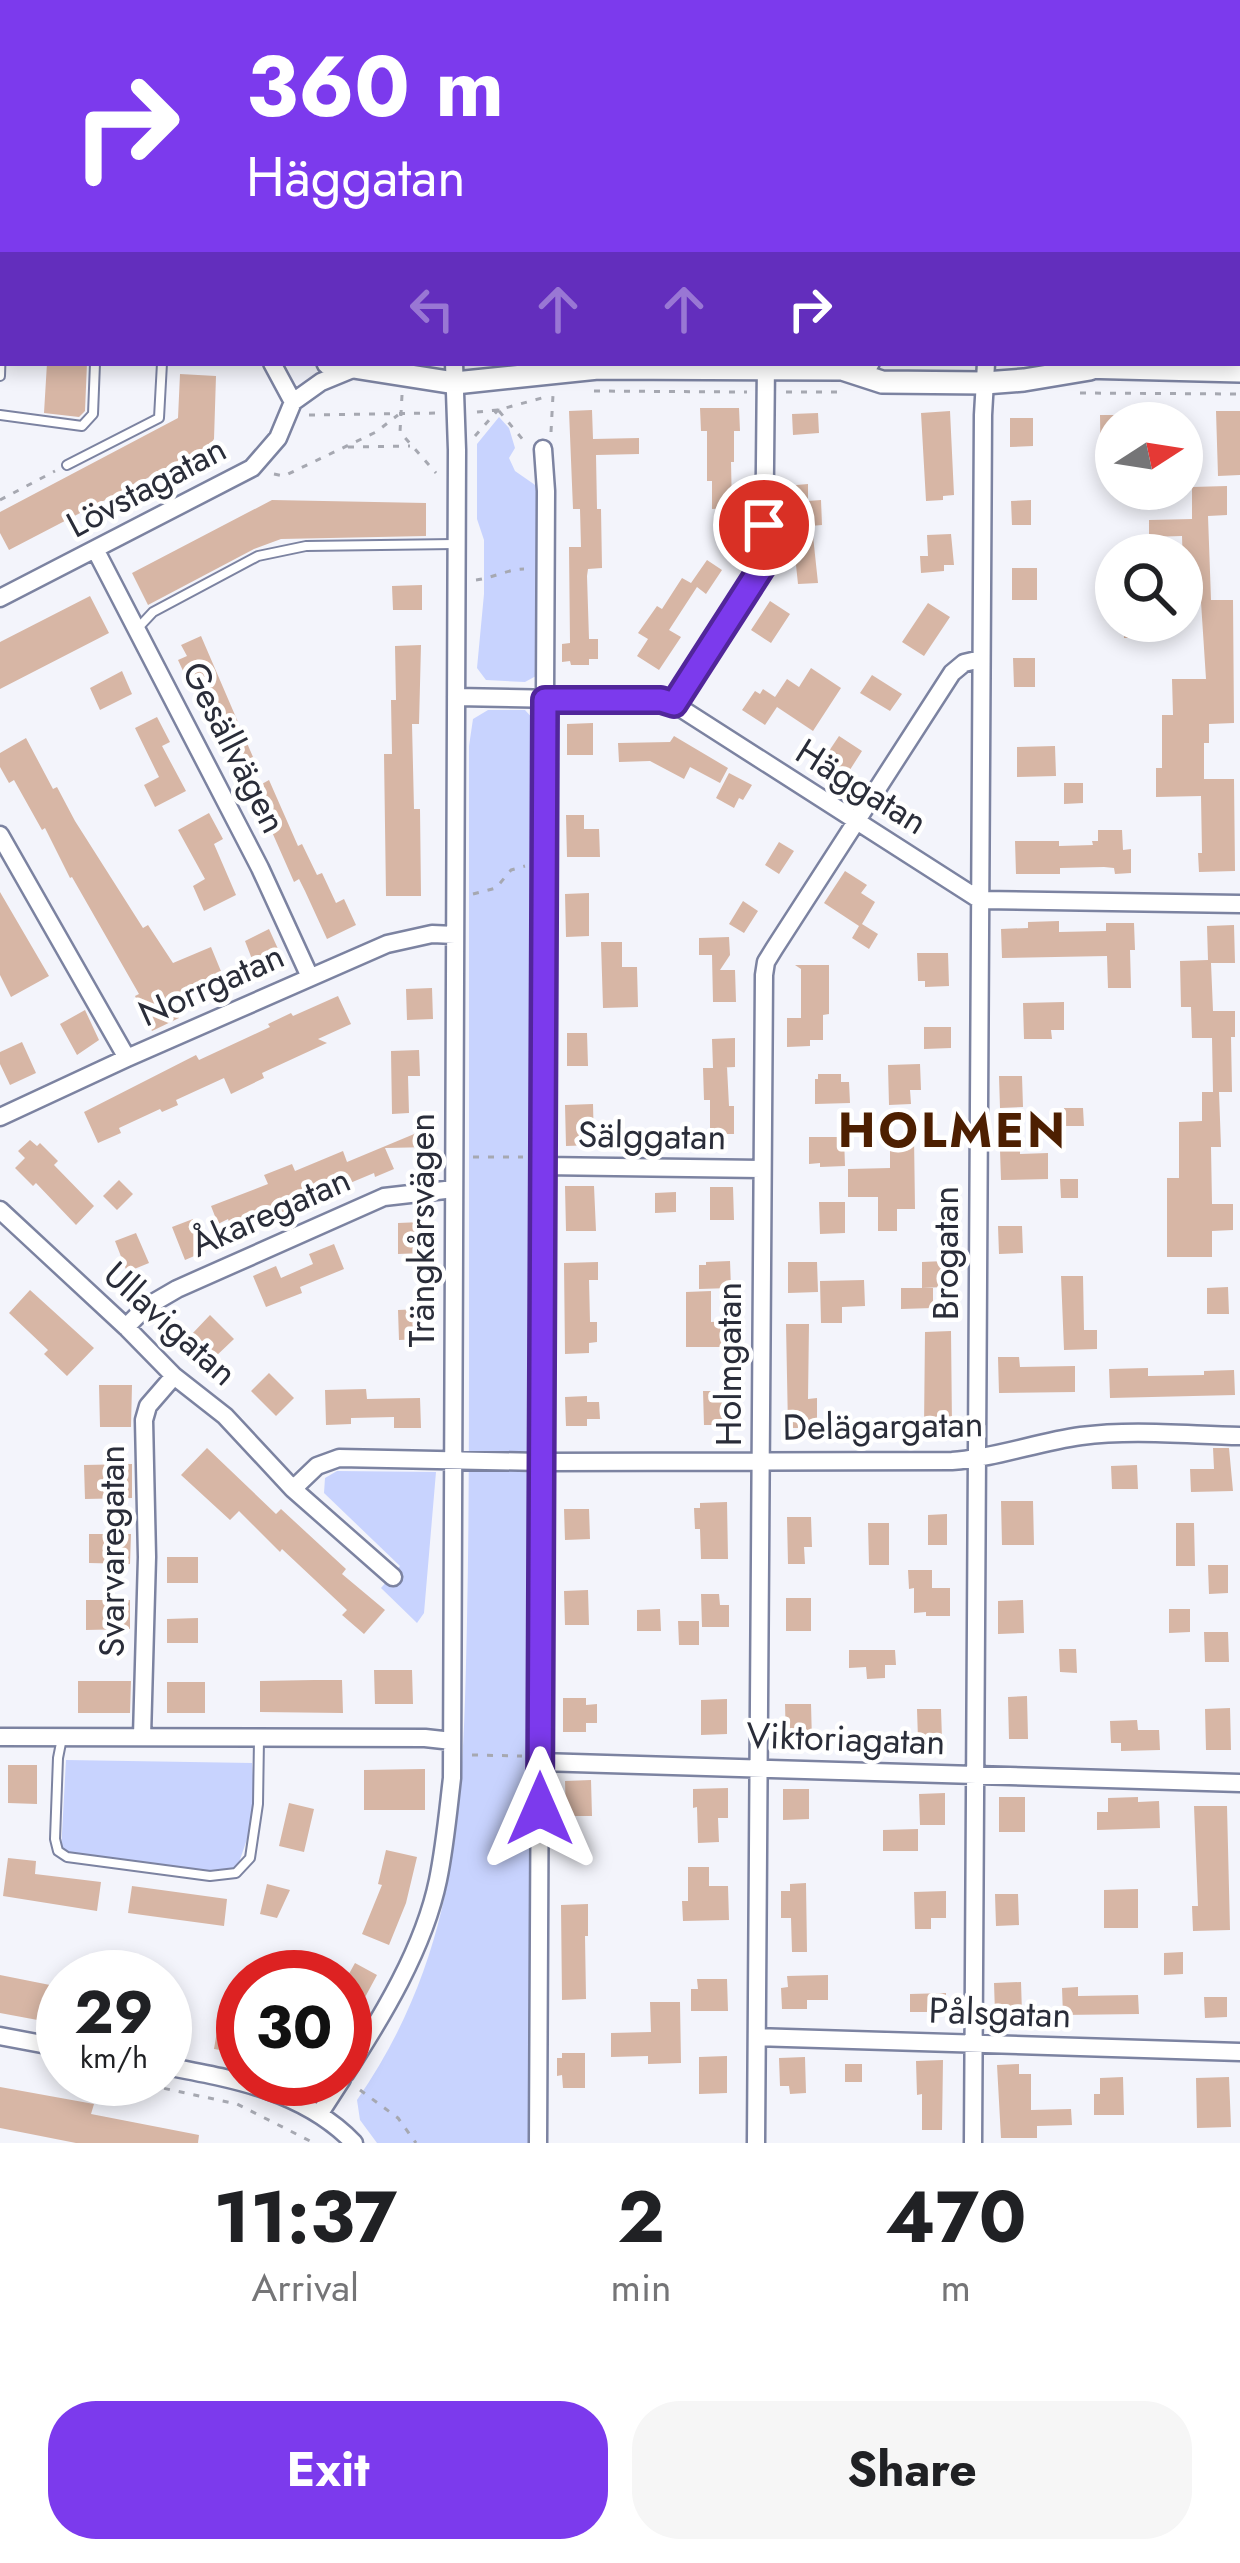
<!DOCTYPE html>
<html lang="en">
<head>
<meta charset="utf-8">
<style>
  :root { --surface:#fff; --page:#f6f6f6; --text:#202124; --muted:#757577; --accent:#7c3aed }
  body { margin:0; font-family:Jost,sans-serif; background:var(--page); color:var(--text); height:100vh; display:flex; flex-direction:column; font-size:45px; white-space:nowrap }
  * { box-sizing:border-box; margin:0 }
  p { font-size:39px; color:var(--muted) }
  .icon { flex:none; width:66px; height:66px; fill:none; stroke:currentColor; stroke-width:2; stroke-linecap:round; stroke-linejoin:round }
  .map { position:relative; height:2143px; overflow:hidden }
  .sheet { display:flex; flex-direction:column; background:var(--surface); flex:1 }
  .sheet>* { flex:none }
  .top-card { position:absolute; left:0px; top:0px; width:1242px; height:366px; box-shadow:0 6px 18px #0003; background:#7c3aed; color:#fff; overflow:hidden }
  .needle { width:78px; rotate:78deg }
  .tools { position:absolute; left:1095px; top:402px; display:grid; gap:24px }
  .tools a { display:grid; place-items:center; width:108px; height:108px; border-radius:50%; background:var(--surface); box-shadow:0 6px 18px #0003; font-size:60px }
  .speed { position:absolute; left:36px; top:1950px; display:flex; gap:24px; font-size:60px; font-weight:700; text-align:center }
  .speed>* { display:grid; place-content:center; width:156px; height:156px; border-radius:50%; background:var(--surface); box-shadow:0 6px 18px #0003; line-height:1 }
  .speed small { font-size:30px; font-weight:400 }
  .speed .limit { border:18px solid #d22; background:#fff; color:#111 }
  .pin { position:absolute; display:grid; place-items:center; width:102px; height:102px; color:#fff; margin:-51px; border:6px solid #fff; border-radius:50%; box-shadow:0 3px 12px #0007 }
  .me { position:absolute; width:132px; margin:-66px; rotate:0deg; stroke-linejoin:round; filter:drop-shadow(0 0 9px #0008) }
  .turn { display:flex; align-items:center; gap:42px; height:252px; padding:0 48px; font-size:54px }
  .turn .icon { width:156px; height:156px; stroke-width:2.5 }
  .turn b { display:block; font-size:84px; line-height:102px }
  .lanes { display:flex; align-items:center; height:114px; padding:0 48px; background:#0003; justify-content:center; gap:60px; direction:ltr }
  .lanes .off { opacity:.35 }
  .eta { display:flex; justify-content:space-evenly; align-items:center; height:204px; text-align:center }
  .eta b { font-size:72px; font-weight:700; line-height:84px }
  .action { display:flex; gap:24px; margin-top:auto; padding:24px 48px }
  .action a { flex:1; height:138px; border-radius:48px; background:var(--accent); color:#fff; font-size:48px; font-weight:700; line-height:138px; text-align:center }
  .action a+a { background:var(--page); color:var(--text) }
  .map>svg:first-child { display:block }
  .green { fill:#c8d3fe }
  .building { fill:#d7b6a5 }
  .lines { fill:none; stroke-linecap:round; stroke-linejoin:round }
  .lane-casing { stroke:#7c83a1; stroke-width:12 }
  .street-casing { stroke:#7c83a1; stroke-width:21 }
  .secondary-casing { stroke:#7c83a1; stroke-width:26 }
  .path { stroke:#a6a8b1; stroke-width:3; stroke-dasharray:6 9; stroke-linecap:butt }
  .lane { stroke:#fff; stroke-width:8 }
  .street { stroke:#fff; stroke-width:16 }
  .secondary { stroke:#fff; stroke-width:21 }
  .route-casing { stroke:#51269a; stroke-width:30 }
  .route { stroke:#7c3aed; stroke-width:21 }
  .labels { text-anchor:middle; stroke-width:9; stroke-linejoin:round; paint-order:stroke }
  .street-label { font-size:36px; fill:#2a2d39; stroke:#fff }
  .district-label { font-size:48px; font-weight:bold; letter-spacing:3px; fill:#4d1f01; stroke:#fff }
</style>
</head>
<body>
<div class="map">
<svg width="1240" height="2143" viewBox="0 0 1240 2143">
  <rect width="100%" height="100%" fill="#f3f4fb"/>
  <path class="green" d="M499 417 509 428 515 448 509 458 515 471 538 487 536 676 525 682 486 680 477 668 484 594V540L477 519V444Z
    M488 710H525L536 722 535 2143H377L360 2120 357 2100C462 1948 463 1798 467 1621 469 1524 469 1427 469 1329 469 1135 469 941 469 746L473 719Z
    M337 1471 436 1472 424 1613 417 1623 381 1588 400 1566 324 1493 325 1478Z
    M66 1760 252 1763 256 1813 234 1877 61 1852Z"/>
  <path class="building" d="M47 363H87L85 411 79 417 44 413Z
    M180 374 216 376 214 439 209 446 9 550 0 533V512L178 418Z
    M700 408H739L740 431H734V462H731L732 508 712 509V481H707V431H701Z
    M592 410 593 439 639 438V454L596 455 597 509H601L602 568 588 569 587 576 589 639H598V659H589V665H571L570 661 562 662V644L570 643 569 547H581L580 509H573L569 411Z
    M950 411 954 495 943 496V500L926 501 921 413Z
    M1216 411H1240V475L1218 476Z
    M818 413 819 433 793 435 792 414Z
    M1100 415H1116V479H1101Z
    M1010 418H1033V446L1010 447Z
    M808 484V501L821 500 822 525 798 527 797 502H786L785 486Z
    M1227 486V515L1208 516 1211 600H1233L1234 723 1209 724V743H1204V779H1234L1235 871 1199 872 1198 853H1202L1201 796 1156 797V768H1162V715H1173L1172 679H1206L1201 602 1184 603 1182 536 1149 537V520L1192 519V487Z
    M272 500 426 503V536L281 539 254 549 148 605 132 573Z
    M1031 500V525H1012L1011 501Z
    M951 534 954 565H944V571L921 573 920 556H928L927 535Z
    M813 536 818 583 798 584 796 565 791 566 789 537Z
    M707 560 722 570 706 594 697 587 669 630 681 637 659 670 637 656 648 639 638 633 657 606 662 609 682 578 691 583Z
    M1012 568H1037V600H1012Z
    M422 585V610H393L392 586Z
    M90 596 109 633 0 689V642Z
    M770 601 790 614 771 643 751 630Z
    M928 603 950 617 924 656 902 642Z
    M1124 621H1143V638H1124Z
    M201 636 253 757 233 768 195 683 190 686 178 660 187 656 181 645Z
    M421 645 419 724H412L414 809H420L421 896H386L384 754H392L391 700H396L395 646Z
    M1013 658H1035V687H1014Z
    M811 668 841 688 813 731 777 707 765 725 742 710 755 691 760 694 763 689 775 697 787 679 799 687Z
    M122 671 132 694 100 710 90 688Z
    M872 675 902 694 890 711 860 693Z
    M157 717 170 742 162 746 186 791 155 807 144 785 159 777 135 728Z
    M593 723V755H567V724Z
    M674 736 728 768 720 783 690 767 684 779 650 761 619 762 618 743 670 742Z
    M839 736 862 751 846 776 823 760Z
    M26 738 53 789 57 787 75 821 143 928 148 925 173 963 211 947 225 981 173 1002 179 1018 152 1031 135 996 139 994 72 877 70 878 45 828 42 830 14 780 9 783 0 767V753Z
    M1055 746 1056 776 1017 777V747Z
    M729 773 752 785 743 800 739 798 734 808 716 798Z
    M269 780 298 846 302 844 317 875 322 873 336 903 344 899 356 925 327 939 305 891 299 879 294 882 272 832 267 834 248 792Z
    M1064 783H1083V803L1064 804Z
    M209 813 223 839 214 844 236 895 204 911 193 886 205 879 178 830Z
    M566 815H584V829H599L600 857H567Z
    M1098 830H1122L1123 850 1131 849V873L1115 874 1114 868 1104 867 1060 868V874H1016L1015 841H1059V846L1093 845 1092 841H1098Z
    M779 842 794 851 779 874 765 865Z
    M845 871 867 885 861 893 875 902 862 924 878 934 869 949 852 938 859 926 824 903Z
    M0 892 49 976 11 997 0 975Z
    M589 893V936L566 937 565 894Z
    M743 901 758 911 744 933 729 924Z
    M1059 921V932L1106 931V923H1134L1135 950H1130L1131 988H1108L1107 956 1002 958 1001 929 1028 928V922Z
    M1234 925 1235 963H1211L1213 1011H1235V1037H1231L1232 1092H1213L1212 1038H1192L1191 1007H1181L1180 961 1208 960 1207 926Z
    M269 929 283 960 257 972 245 941Z
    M729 937 730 955 720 970H735L736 1002H713L712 955H699V938Z
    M601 942H622V967H637L638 1007 603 1008Z
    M917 953H948L949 986 925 987V981H918Z
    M795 965H829V1014L823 1015V1040H810V1046L787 1047V1018H801V969Z
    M432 988 433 1019 407 1020 406 989Z
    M338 996 351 1024 318 1039 327 1043 262 1073 264 1078 231 1094 224 1078 176 1100 178 1105 162 1112 160 1109 119 1128 121 1133 98 1143 84 1112 196 1055 199 1060 270 1027 268 1024 291 1013 293 1016Z
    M1064 1002V1030H1051L1052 1039H1024L1023 1003Z
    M85 1010 99 1040 77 1055 60 1024Z
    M924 1027H951V1048L924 1049Z
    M567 1033H587L588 1066H567Z
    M735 1038V1067L713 1068 712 1039Z
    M22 1042 36 1073 10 1085 0 1064V1052Z
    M419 1050 420 1076H408L409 1113 392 1114 391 1051Z
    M920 1064 921 1090H910L911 1104 889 1105 888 1065Z
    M727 1067 729 1106H734V1134H710V1100H704L703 1068Z
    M818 1074H841V1082H849L850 1103 815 1104V1079H818Z
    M999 1076H1022L1023 1107 1000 1108Z
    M1202 1092H1219L1221 1147H1211L1212 1204H1233V1230L1212 1231V1257H1167V1178H1179V1122L1202 1121Z
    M593 1104 594 1145 566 1146 565 1105Z
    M1064 1108H1083L1084 1126H1065Z
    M431 1127 432 1147 385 1148 394 1169 375 1177 374 1173 307 1201 309 1206 234 1234 228 1219 218 1224 211 1206 268 1184 264 1175 292 1164 295 1171 343 1151 347 1162Z
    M914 1136 915 1209H897V1231H878V1197H848V1169L890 1168V1137Z
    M809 1137H844L845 1166 820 1167V1163L809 1164Z
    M30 1140 37 1146 40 1143 58 1161 54 1165 94 1206 76 1225 36 1183 33 1186 15 1168 25 1158 18 1151Z
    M1020 1149V1154L1048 1153V1179L1001 1180 1000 1150Z
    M1060 1179H1078V1198H1061Z
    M119 1180 133 1194 117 1210 103 1196Z
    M565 1186H594L596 1231H566Z
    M710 1187H733L734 1220H710Z
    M676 1192V1212L655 1213V1193Z
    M819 1202H845V1233L820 1234Z
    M193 1219 206 1251 185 1260 172 1227Z
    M422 1222V1253L398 1254V1223Z
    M998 1226H1022L1023 1253 999 1254Z
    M136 1233 149 1263 127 1272 115 1241Z
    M334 1244 344 1269 300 1287 302 1293 266 1307 253 1276 276 1266 281 1278 313 1264 309 1254Z
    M730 1261 731 1288 699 1289V1265H706V1262Z
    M944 1261V1287L922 1288V1262Z
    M598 1262V1280H589L590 1322H597V1342L589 1343V1353L565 1354 564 1263Z
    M788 1262H817L818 1292 788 1293Z
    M1061 1276H1083L1084 1330H1097V1349L1064 1350Z
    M864 1280 865 1306 842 1307V1323H821L820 1281Z
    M1228 1287 1229 1314H1207V1288Z
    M901 1288H933V1308L901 1309Z
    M30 1290 94 1348 67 1376 44 1354 48 1350 9 1313Z
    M711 1291V1322L730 1321V1347H686V1292Z
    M421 1309 422 1339 399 1340 398 1310Z
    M210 1315 234 1339 214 1358 191 1335Z
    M786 1324H809L808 1399 817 1398V1428H788Z
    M951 1331 952 1427H924L925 1332Z
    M998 1357H1019L1020 1367 1075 1366V1392L999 1393Z
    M1148 1368V1376L1204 1375V1371L1234 1370 1235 1395 1110 1398 1109 1369Z
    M269 1373 294 1398 276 1416 251 1391Z
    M99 1385H132L131 1427H100Z
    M366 1389 367 1399 420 1398 421 1428H394V1417L351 1418V1424L326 1425 325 1390Z
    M703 1391H730V1425H704Z
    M587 1396V1402H599L600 1419H587V1426H566L565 1397Z
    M207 1448 276 1514 281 1509 346 1569 342 1574 385 1610 364 1634 342 1615 347 1610 282 1549 280 1552 239 1511 230 1520 181 1475Z
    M1213 1448H1229L1233 1491 1191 1492 1190 1469H1214Z
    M132 1464V1498L85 1499 84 1465Z
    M1137 1465 1138 1489H1112L1111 1466Z
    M1001 1501H1033L1034 1545H1002Z
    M727 1502 728 1559H701L700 1529H695L694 1508H700V1503Z
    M564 1509H589L590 1539 565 1540Z
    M947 1514V1545H928V1515Z
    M787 1517H811L812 1547H804L805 1564H788Z
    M868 1523H889V1565H869Z
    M1176 1523H1194L1195 1566H1176Z
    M89 1534H131L130 1564 89 1563Z
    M167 1557H198V1583H167Z
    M1208 1565H1228V1593L1209 1594Z
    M908 1570H932V1588H950V1616H926V1612L914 1613V1588L909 1589Z
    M588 1590 589 1625H565L564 1591Z
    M701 1594H719L720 1605H729V1627H702Z
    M786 1598H811V1631H786Z
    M86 1600H130V1629L86 1630Z
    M1023 1600 1024 1633 998 1634V1601Z
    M660 1609 661 1631H637V1610Z
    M1169 1609H1190V1632L1169 1633Z
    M198 1618V1643H167V1619Z
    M678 1621H699V1645H679Z
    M1204 1632H1228L1229 1662H1205Z
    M1059 1649H1076L1077 1673 1060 1672Z
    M849 1650H895L896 1665H885V1678L867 1679 866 1667 849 1668Z
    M374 1670H412L413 1704H375Z
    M314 1680H342L343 1713 260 1712V1681Z
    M78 1681H131L130 1713H78Z
    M167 1682H205V1713H167Z
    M1027 1696 1028 1739H1009L1008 1697Z
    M563 1698H586V1705L597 1704V1723H586V1732H563Z
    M727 1699V1734L701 1735V1700Z
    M785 1704H811L812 1741 786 1742Z
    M1230 1708 1231 1750H1206L1205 1709Z
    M917 1709H941L942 1739H918Z
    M1137 1720 1138 1730H1159L1160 1750 1121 1751V1743H1111L1110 1721Z
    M8 1765H37V1804L8 1803Z
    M425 1769V1810H364V1770Z
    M591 1780 592 1816H566L565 1781Z
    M728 1788V1818H718L719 1842 698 1843 697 1807 693 1808V1789Z
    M783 1789H809V1819L783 1820Z
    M945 1793V1825H920L919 1794Z
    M999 1797H1025V1832H999Z
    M1138 1797V1802L1159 1801 1160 1828 1097 1830V1812H1108V1798Z
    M289 1803 314 1809 304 1852 279 1846Z
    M1194 1806H1227L1230 1930 1193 1931 1192 1906H1198Z
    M918 1829V1851H883V1830Z
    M386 1850 417 1857 406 1903 389 1945 362 1934 382 1885 378 1884Z
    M8 1858 36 1861 35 1874 101 1882 97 1911 3 1896Z
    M688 1867H709V1886H728L729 1920 683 1921 682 1901H688Z
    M806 1883 807 1952H792L791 1918H781V1891H790V1884Z
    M267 1884 290 1890 277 1918 260 1914Z
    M132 1886 227 1899 224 1926 128 1913Z
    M1138 1889V1928H1104V1890Z
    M946 1891V1918H931V1929H915L914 1892Z
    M995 1894H1018L1019 1925 996 1926Z
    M588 1904V1936H585L586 1999 562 2000 561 1905Z
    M1183 1952V1974L1164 1975V1953Z
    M355 1963 377 1975 363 2001 345 1991V1981Z
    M0 1975 50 1985 43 2021 0 2013Z
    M828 1975V2000H807V2009H782L781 1988 788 1987 787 1976Z
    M697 1979H727L728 2011H691V1989H698Z
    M1021 1982 1022 2013H995L994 1983Z
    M1078 1987V1996L1138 1995 1139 2014 1063 2015 1062 1988Z
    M946 1993V2012H910V1994Z
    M1204 1997H1227V2017L1205 2018Z
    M650 2002H680L681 2063 648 2064V2056L611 2057V2033L651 2032Z
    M165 2008 188 2012 181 2047 165 2044Z
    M220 2013 243 2017V2054L214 2049Z
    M562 2053H585V2088H563L562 2075 557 2076V2058H562Z
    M727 2056V2093L699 2094V2057Z
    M805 2057 806 2093 790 2094 789 2086H780L779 2058Z
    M943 2060 942 2130H922V2094L917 2095 916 2061Z
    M845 2064H862V2082H845Z
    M1019 2064V2074H1031V2110L1071 2109 1072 2125 1037 2126V2138H1001L997 2065Z
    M1123 2077 1124 2115H1094V2094H1100V2078Z
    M1229 2077 1231 2127 1197 2128 1196 2078Z
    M0 2087 94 2104 91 2114 199 2135 198 2143H76L0 2128Z"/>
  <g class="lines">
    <g class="lane-casing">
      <path id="lane" d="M0 376 2 312
        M0 415 82 426 93 414 95 363
        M67 465 159 418 162 363
        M138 628 153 612 258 556 306 546 455 544
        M62 1738 58 1758 55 1839 58 1851 67 1857 210 1876 236 1873 250 1858 258 1804 259 1739"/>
    </g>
    <g class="street-casing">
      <path id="street" d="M376 0 378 3
        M540 3V0
        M770 3V0
        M1001 3 1002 0
        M0 30H3
        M272 363 293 402
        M95 549 260 868 310 977
        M0 598 252 468 278 438 293 402 321 382 355 368
        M456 697 661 701 674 704 980 900 1240 904
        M674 704 764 564 766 363
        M0 835 127 1058
        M0 1117 127 1058 387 944 432 934 455 935
        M543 1166 761 1169
        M0 1210 126 1327 174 1376 225 1416 293 1489 393 1577
        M126 1327 146 1307 177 1289 384 1197 454 1189
        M293 1489 317 1466 339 1458 541 1462 952 1461C996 1458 1037 1442 1081 1436 1133 1429 1188 1435 1240 1436
        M142 1736 147 1557 144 1420 148 1406 174 1376
        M0 1737 425 1738 452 1741
        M540 1762 1240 1783
        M0 2036 63 2048
        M757 2037 1240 2052
        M165 2066C234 2079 304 2091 354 2143
        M345 2074C382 2017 424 1948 438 1880 445 1846 448 1812 452 1778L457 450 454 363
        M320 2113 342 2079
        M538 2143 546 491 543 449
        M756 2143 764 975 766 962 774 949 952 673 964 663 981 659
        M973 2143 983 415 986 363"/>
    </g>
    <g class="secondary-casing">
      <path id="secondary" d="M0 275H3
        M0 306H3
        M328 363 455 383 598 368 842 369 868 363
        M1080 367 1240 371
        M842 369 882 382 985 383 1024 380 1090 369"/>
    </g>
    <path class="path" d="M459 0 460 3
      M504 3 515 0
      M594 391 747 392
      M786 392H843
      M1080 393 1240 394
      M402 395 400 432 436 473
      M499 411 524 441
      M477 412 498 410 549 396
      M309 415 437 413
      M551 432 553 395
      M475 436 498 410 497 401
      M348 447 410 446
      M274 474 284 476 376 432 398 415
      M0 500 55 471
      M476 580C493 578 508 569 524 569
      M473 894 496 888 511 870 525 866
      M473 1157H523
      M472 1755 522 1756
      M120 2079 237 2104 314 2143
      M360 2090 398 2118 416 2143"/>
    <use href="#lane" class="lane"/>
    <use href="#street" class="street"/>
    <use href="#secondary" class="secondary"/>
  </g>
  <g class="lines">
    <g class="route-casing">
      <path id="route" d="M540 1809 545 700H661L674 704 764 564V525"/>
    </g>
    <use href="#route" class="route"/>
  </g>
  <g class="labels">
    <g class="street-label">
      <text transform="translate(146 486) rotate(-28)" y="13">Lövstagatan</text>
      <text transform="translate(235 747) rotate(63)" y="13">Gesällvägen</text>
      <text transform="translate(862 786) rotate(32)" y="13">Häggatan</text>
      <text transform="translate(211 984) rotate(-24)" y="13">Norrgatan</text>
      <text transform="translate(652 1135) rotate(1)" y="13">Sälggatan</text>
      <text transform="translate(270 1211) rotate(-24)" y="13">Åkaregatan</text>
      <text transform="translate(421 1230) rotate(-90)" y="13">Trängkårsvägen</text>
      <text transform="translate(945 1253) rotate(-90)" y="13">Brogatan</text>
      <text transform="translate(171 1323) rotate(42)" y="13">Ullavigatan</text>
      <text transform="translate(728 1364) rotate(-90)" y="13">Holmgatan</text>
      <text transform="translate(883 1425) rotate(-1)" y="13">Delägargatan</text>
      <text transform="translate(111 1551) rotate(-90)" y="13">Svarvaregatan</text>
      <text transform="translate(846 1738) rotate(2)" y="13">Viktoriagatan</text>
      <text transform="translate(1000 2012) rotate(2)" y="13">Pålsgatan</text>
    </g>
    <g class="district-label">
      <text x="953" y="1147">HOLMEN</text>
    </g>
  </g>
</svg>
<div class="tools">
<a><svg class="needle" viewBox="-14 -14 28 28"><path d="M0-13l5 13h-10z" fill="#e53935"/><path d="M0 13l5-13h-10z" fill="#757577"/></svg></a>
<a><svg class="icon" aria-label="search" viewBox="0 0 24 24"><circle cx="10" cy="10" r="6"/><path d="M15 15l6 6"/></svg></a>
</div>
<div class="speed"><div>29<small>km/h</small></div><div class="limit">30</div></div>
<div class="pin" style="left:764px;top:525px;background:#d93025"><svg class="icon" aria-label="arrive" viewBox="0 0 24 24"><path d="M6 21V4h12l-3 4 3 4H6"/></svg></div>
<svg class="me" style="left:540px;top:1809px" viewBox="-20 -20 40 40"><path d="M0-17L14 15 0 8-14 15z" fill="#7c3aed" stroke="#fff" stroke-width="4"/></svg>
<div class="top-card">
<div class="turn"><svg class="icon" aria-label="right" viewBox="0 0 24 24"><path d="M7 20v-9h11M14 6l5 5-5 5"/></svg><div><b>360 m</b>Häggatan</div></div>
<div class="lanes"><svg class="icon off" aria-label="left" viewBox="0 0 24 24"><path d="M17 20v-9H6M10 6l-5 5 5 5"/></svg><svg class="icon off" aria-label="ahead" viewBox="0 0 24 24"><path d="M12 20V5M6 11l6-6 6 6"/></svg><svg class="icon off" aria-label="ahead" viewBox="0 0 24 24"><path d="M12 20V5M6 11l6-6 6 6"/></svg><svg class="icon" aria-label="right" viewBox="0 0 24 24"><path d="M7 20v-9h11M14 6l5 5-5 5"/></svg></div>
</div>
</div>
<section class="sheet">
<div class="eta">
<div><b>11:37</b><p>Arrival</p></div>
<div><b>2</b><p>min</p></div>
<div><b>470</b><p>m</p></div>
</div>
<div class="action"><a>Exit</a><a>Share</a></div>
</section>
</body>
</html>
